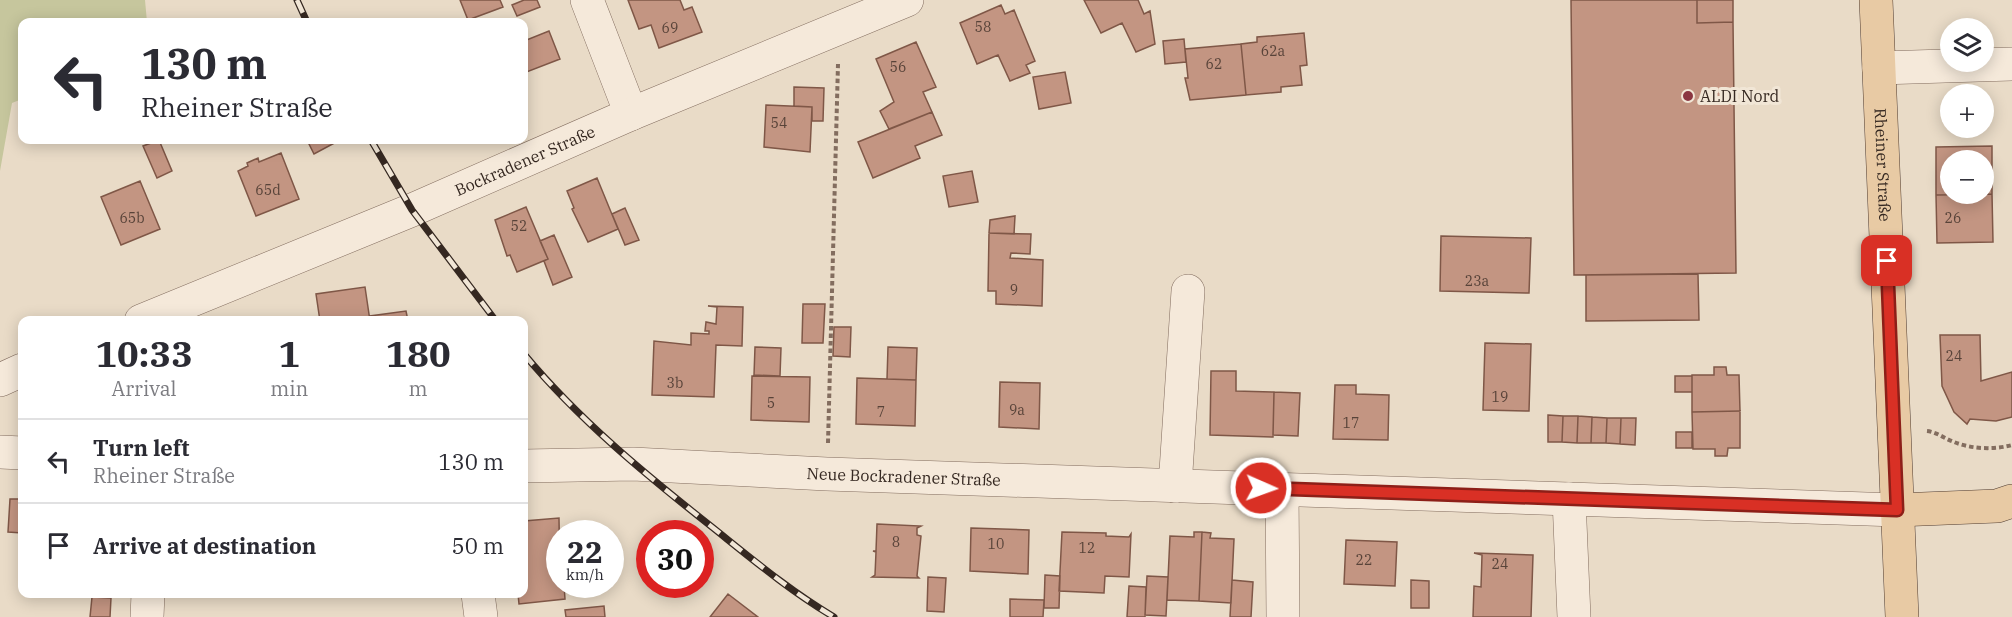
<!DOCTYPE html>
<html lang="en">
<head>
<meta charset="utf-8">
<style>
  :root { --surface:#fff; --page:#f2f2f3; --text:#2b2b33; --muted:#7c7c81; --line:#e1e1e2 }
  body { margin:0; font-family:"IBM Plex Serif",serif; background:var(--page); color:var(--text); height:100vh; display:flex; flex-direction:column; font-size:22px; white-space:nowrap }
  * { box-sizing:border-box; margin:0 }
  p { font-size:20px; color:var(--muted) }
  .icon { flex:none; width:33px; height:33px; fill:none; stroke:currentColor; stroke-width:2; stroke-linecap:round; stroke-linejoin:round }
  .map { position:relative; flex:1; overflow:hidden }
  .sheet { position:absolute; left:18px; top:316px; width:510px; height:282px; display:flex; flex-direction:column; background:var(--surface); border-radius:12px; box-shadow:0 3px 15px #0003 }
  .sheet>* { flex:none }
  .guide { position:absolute; left:18px; top:18px; width:510px; height:126px; border-radius:12px; box-shadow:0 3px 15px #0003; background:#fff; color:var(--text); overflow:hidden }
  .controls { position:absolute; left:1940px; top:18px; display:grid; gap:12px }
  .controls a { display:grid; place-items:center; width:54px; height:54px; border-radius:50%; background:var(--surface); box-shadow:0 3px 15px #0003; font-size:30px }
  .speed { position:absolute; left:546px; top:520px; display:flex; gap:12px; font-size:30px; font-weight:700; text-align:center }
  .speed>* { display:grid; place-content:center; width:78px; height:78px; border-radius:50%; background:var(--surface); box-shadow:0 3px 15px #0003; line-height:1 }
  .speed small { font-size:15px; font-weight:400 }
  .speed .limit { border:9px solid #d22; background:#fff; color:#111 }
  .pin { position:absolute; display:grid; place-items:center; width:51px; height:51px; color:#fff; margin:-26px; border-radius:12px; box-shadow:0 3px 9px #0006 }
  .me { position:absolute; width:66px; margin:-33px; rotate:92deg; stroke-linejoin:round; filter:drop-shadow(0 0 4px #0008) }
  .turn { display:flex; align-items:center; gap:21px; height:126px; padding:0 24px; font-size:27px }
  .turn .icon { width:78px; height:78px; stroke-width:2.5 }
  .turn b { display:block; font-size:42px; line-height:51px }
  .eta { display:flex; justify-content:space-evenly; align-items:center; height:102px; text-align:center }
  .eta b { font-size:36px; font-weight:800; line-height:42px }
  ul { padding:0; list-style:none }
  li { display:flex; align-items:center; gap:18px; height:84px; padding:0 24px; border-top:2px solid var(--line) }
  li div { flex:1 }
  li b { display:block; font-size:22px }
  li em { font-style:normal }
  .map>svg:first-child { display:block }
  .green { fill:#c6c69d }
  .building { fill:#c39582; stroke:#7f5747; stroke-width:1.5; fill-rule:evenodd }
  .lines { fill:none; stroke-linecap:round; stroke-linejoin:round }
  .minor-casing { stroke:#836d5f; stroke-width:34 }
  .major-casing { stroke:#513d32; stroke-width:34 }
  .path { stroke:#836d5f; stroke-width:4; stroke-dasharray:4.5 3; stroke-linecap:butt }
  .minor { stroke:#f5e9da; stroke-width:33 }
  .major { stroke:#e8caa4; stroke-width:33 }
  .rail-casing { stroke:#352821; stroke-width:7 }
  .rail { stroke:#f1e6d6; stroke-width:4.5; stroke-dasharray:14; stroke-linecap:butt }
  .route-casing { stroke:#8d1f18; stroke-width:15 }
  .route { stroke:#d93025; stroke-width:10 }
  .poi-dot { fill:#8b3641; stroke:#f1e6d6; stroke-width:2 }
  .labels { text-anchor:middle; stroke-width:6; stroke-linejoin:round; paint-order:stroke }
  .number-label { font-size:14px; fill:#584339 }
  .poi-label { font-size:16px; fill:#352821; stroke:#f1e6d6; text-anchor:start }
  .street-label { font-size:16px; fill:#352821; stroke:#f1e6d6 }
</style>
</head>
<body>
<div class="map">
<svg width="2012" height="617" viewBox="0 0 2012 617">
  <rect width="100%" height="100%" fill="#e9dbc7"/>
  <path class="green" d="M0 0H145L147 22H22V99L12 103 0 171Z"/>
  <path class="building" d="M460 0H500L503 7 468 20Z
    M524 0H537L540 7 517 16 512 5Z
    M628 0H680L684 10 692 7 702 32 659 48 651 25 639 29Z
    M1084 0H1138L1144 14 1150 11 1155 44 1136 52 1122 23 1101 33Z
    M1571 0H1697V23L1733 22 1736 273 1574 275Z
    M1697 0H1733V22L1697 23Z
    M1001 5 1005 14 1014 10 1035 61 1026 65 1030 73 1010 81 998 55 977 64 960 23Z
    M549 31 560 59 524 73V41Z
    M1304 33 1307 65 1300 66 1302 85 1281 87V92L1246 95 1241 44 1257 42V37Z
    M1184 39 1186 62 1165 64 1163 41Z
    M916 42 936 87 923 92 932 112 889 129 880 111 894 102 876 59Z
    M1241 44 1246 95 1190 100 1185 78H1188L1185 49Z
    M1065 72 1071 103 1039 109 1033 77Z
    M794 87 824 88 823 121H812V107L794 106Z
    M766 105 812 107 810 152 764 147Z
    M932 112 942 135 915 146 920 158 873 178 858 142Z
    M159 140 172 171 157 178 143 146Z
    M307 140H340L314 154Z
    M1992 146V194L1936 195V147ZM1950 160H1983V194H1950Z
    M281 153 299 199 256 216 238 171 248 166 247 163 258 158 259 162Z
    M972 171 978 202 949 207 943 176Z
    M597 178 618 229 588 242 572 209 574 208 567 191Z
    M140 181 160 229 121 245 101 197Z
    M1992 194 1993 242 1937 243 1936 195Z
    M526 207 548 259 517 272 510 255 507 256 495 220Z
    M625 208 639 240 625 245 612 214Z
    M1015 216 1014 234 989 233 990 220Z
    M989 233 1031 234 1030 254 1011 253 1010 258 1043 260 1042 306 996 304V291H988Z
    M554 235 572 277 553 285 544 261 548 259 540 241Z
    M1441 236 1531 238 1529 293 1440 291Z
    M1698 274 1699 320 1586 321V275Z
    M365 287 370 321H320L316 294Z
    M803 304H825L823 343H802Z
    M708 306 743 307 742 346 716 345 714 397 652 395 654 341 691 345V333L709 334V331H705L706 322 716 324 717 307Z
    M406 311 408 321H370V316Z
    M834 327H851L850 357 833 356Z
    M1940 335H1980L1981 381 2012 372V417L1996 421 1970 419 1967 424 1954 412 1942 386Z
    M1485 343 1531 344 1529 411 1483 410Z
    M755 347 781 348 780 376 754 375Z
    M888 347 917 348 916 380 887 379Z
    M1714 367H1726L1727 375H1739L1740 411 1692 412V375H1714Z
    M1211 371H1236V391L1274 392 1273 437 1210 435Z
    M752 376 810 377 809 422 751 420Z
    M1675 376H1692V392H1675Z
    M857 378 916 380 915 426 856 424Z
    M1000 382 1040 383 1039 429 999 427Z
    M1335 385H1356V394L1389 395 1388 440 1333 439Z
    M1274 392 1300 393 1298 436 1273 435Z
    M1740 411V448H1728L1727 456H1715V449H1693L1692 412Z
    M1548 415 1563 416 1562 442H1548Z
    M1563 416H1578L1577 443 1562 442Z
    M1578 416 1592 417 1591 443H1577Z
    M1592 417 1607 418 1606 443H1591Z
    M1607 418H1621L1620 444 1606 443Z
    M1621 418H1636L1635 445 1620 444Z
    M1676 432H1692V448H1676Z
    M10 499H22V533L8 532Z
    M559 518 560 585H564L565 599 519 604 518 594H524V521Z
    M877 524 921 526 917 528V535L921 536 917 576 919 578 872 577 875 575 876 552 873 551H876Z
    M971 528 1029 530 1028 574 970 571Z
    M1062 532 1106 533V536L1129 537 1131 534 1129 577 1105 576 1104 593 1059 591Z
    M1194 532H1202L1199 601 1167 600 1170 536 1194 537Z
    M1202 532 1211 533 1210 538 1234 539 1231 603 1199 601Z
    M1346 540 1397 542 1395 586 1344 584Z
    M1474 553 1533 555 1531 617H1473L1474 586 1481 587 1482 555Z
    M1045 575 1060 576 1059 608H1044Z
    M1147 576 1168 577 1166 616 1145 615Z
    M928 577 946 578 944 612 927 611Z
    M1232 580 1253 582 1251 617H1230Z
    M1411 580 1429 581V608H1411Z
    M1129 586 1146 587 1145 617H1127Z
    M728 594 758 617H710Z
    M92 597 111 598 110 617H90Z
    M1010 599 1044 600 1043 617H1010Z
    M604 606 605 617H566L565 610Z"/>
  <g class="lines">
    <g class="minor-casing">
      <g id="minor">
        <path d="M587 0 631 114"/>
        <path d="M1879 68 2012 64"/>
        <path id="s1" d="M141 321 412 210 631 114 907 0"/>
        <path d="M0 380 22 370"/>
        <path d="M0 452 22 453"/>
        <path id="s2" d="M524 466 633 464 827 474 1897 510"/>
        <path d="M1175 486 1188 291"/>
        <path d="M1282 489 1283 617"/>
        <path d="M1569 499 1574 617"/>
        <path d="M478 594 481 617"/>
        <path d="M147 617 148 594"/>
      </g>
    </g>
    <g class="major-casing">
      <g id="major">
        <path id="s3" d="M1876 0 1902 617"/>
        <path d="M1897 510 1997 506 2012 501"/>
      </g>
    </g>
    <path class="path" d="M1927 431C1937 432 1945 439 1954 442 1971 449 1994 450 2012 445
      M828 443 838 64"/>
    <use href="#minor" class="minor"/>
    <use href="#major" class="major"/>
    <g class="rail-casing">
      <path id="rail" d="M297 0 307 22
        M371 140 412 210 496 321
        M524 354C579 420 645 474 712 527 752 559 790 591 834 617"/>
    </g>
    <use href="#rail" class="rail"/>
  </g>
  <g class="lines">
    <g class="route-casing">
      <path id="route" d="M1261 488 1897 510 1887 261"/>
    </g>
    <use href="#route" class="route"/>
  </g>
  <circle class="poi-dot" cx="1688" cy="96" r="6"/>
  <g class="labels">
    <g class="number-label">
      <text x="983" y="32">58</text>
      <text x="670" y="33">69</text>
      <text x="1273" y="56">62a</text>
      <text x="1214" y="69">62</text>
      <text x="898" y="72">56</text>
      <text x="779" y="128">54</text>
      <text x="268" y="195">65d</text>
      <text x="132" y="223">65b</text>
      <text x="1953" y="223">26</text>
      <text x="519" y="231">52</text>
      <text x="1477" y="286">23a</text>
      <text x="1014" y="295">9</text>
      <text x="1954" y="361">24</text>
      <text x="675" y="388">3b</text>
      <text x="1500" y="402">19</text>
      <text x="771" y="408">5</text>
      <text x="1017" y="415">9a</text>
      <text x="881" y="417">7</text>
      <text x="1351" y="428">17</text>
      <text x="896" y="547">8</text>
      <text x="996" y="549">10</text>
      <text x="1087" y="553">12</text>
      <text x="1364" y="565">22</text>
      <text x="1500" y="569">24</text>
    </g>
    <g class="poi-label">
      <text x="1700" y="102">ALDI Nord</text>
    </g>
    <g class="street-label">
      <text dy="6" stroke="none"><textPath href="#s1" startOffset="416">Bockradener Straße</textPath></text>
      <text dy="6" stroke="none"><textPath href="#s3" startOffset="165">Rheiner Straße</textPath></text>
      <text dy="6" stroke="none"><textPath href="#s2" startOffset="380">Neue Bockradener Straße</textPath></text>
    </g>
  </g>
</svg>
<div class="controls">
<a><svg class="icon" aria-label="layers" viewBox="0 0 24 24"><path d="M12 4l9 5-9 5-9-5zM3 14l9 5 9-5"/></svg></a>
<a>+</a>
<a>−</a>
</div>
<div class="speed"><div>22<small>km/h</small></div><div class="limit">30</div></div>
<div class="pin" style="left:1887px;top:261px;background:#d93025"><svg class="icon" aria-label="arrive" viewBox="0 0 24 24"><path d="M6 21V4h12l-3 4 3 4H6"/></svg></div>
<svg class="me" style="left:1261px;top:488px" viewBox="-20 -20 40 40"><circle r="17" fill="#d93025" stroke="#fff" stroke-width="3"/><path d="M0-11L8 9 0 5-8 9z" fill="#fff"/></svg>
<div class="guide">
<div class="turn"><svg class="icon" aria-label="left" viewBox="0 0 24 24"><path d="M17 20v-9H6M10 6l-5 5 5 5"/></svg><div><b>130 m</b>Rheiner Straße</div></div>
</div>
<section class="sheet">
<div class="eta">
<div><b>10:33</b><p>Arrival</p></div>
<div><b>1</b><p>min</p></div>
<div><b>180</b><p>m</p></div>
</div>
<ul>
<li><svg class="icon" aria-label="left" viewBox="0 0 24 24"><path d="M17 20v-9H6M10 6l-5 5 5 5"/></svg><div><b>Turn left</b><p>Rheiner Straße</p></div><em>130 m</em></li>
<li><svg class="icon" aria-label="arrive" viewBox="0 0 24 24"><path d="M6 21V4h12l-3 4 3 4H6"/></svg><div><b>Arrive at destination</b></div><em>50 m</em></li>
</ul>
</section>
</div>
</body>
</html>
